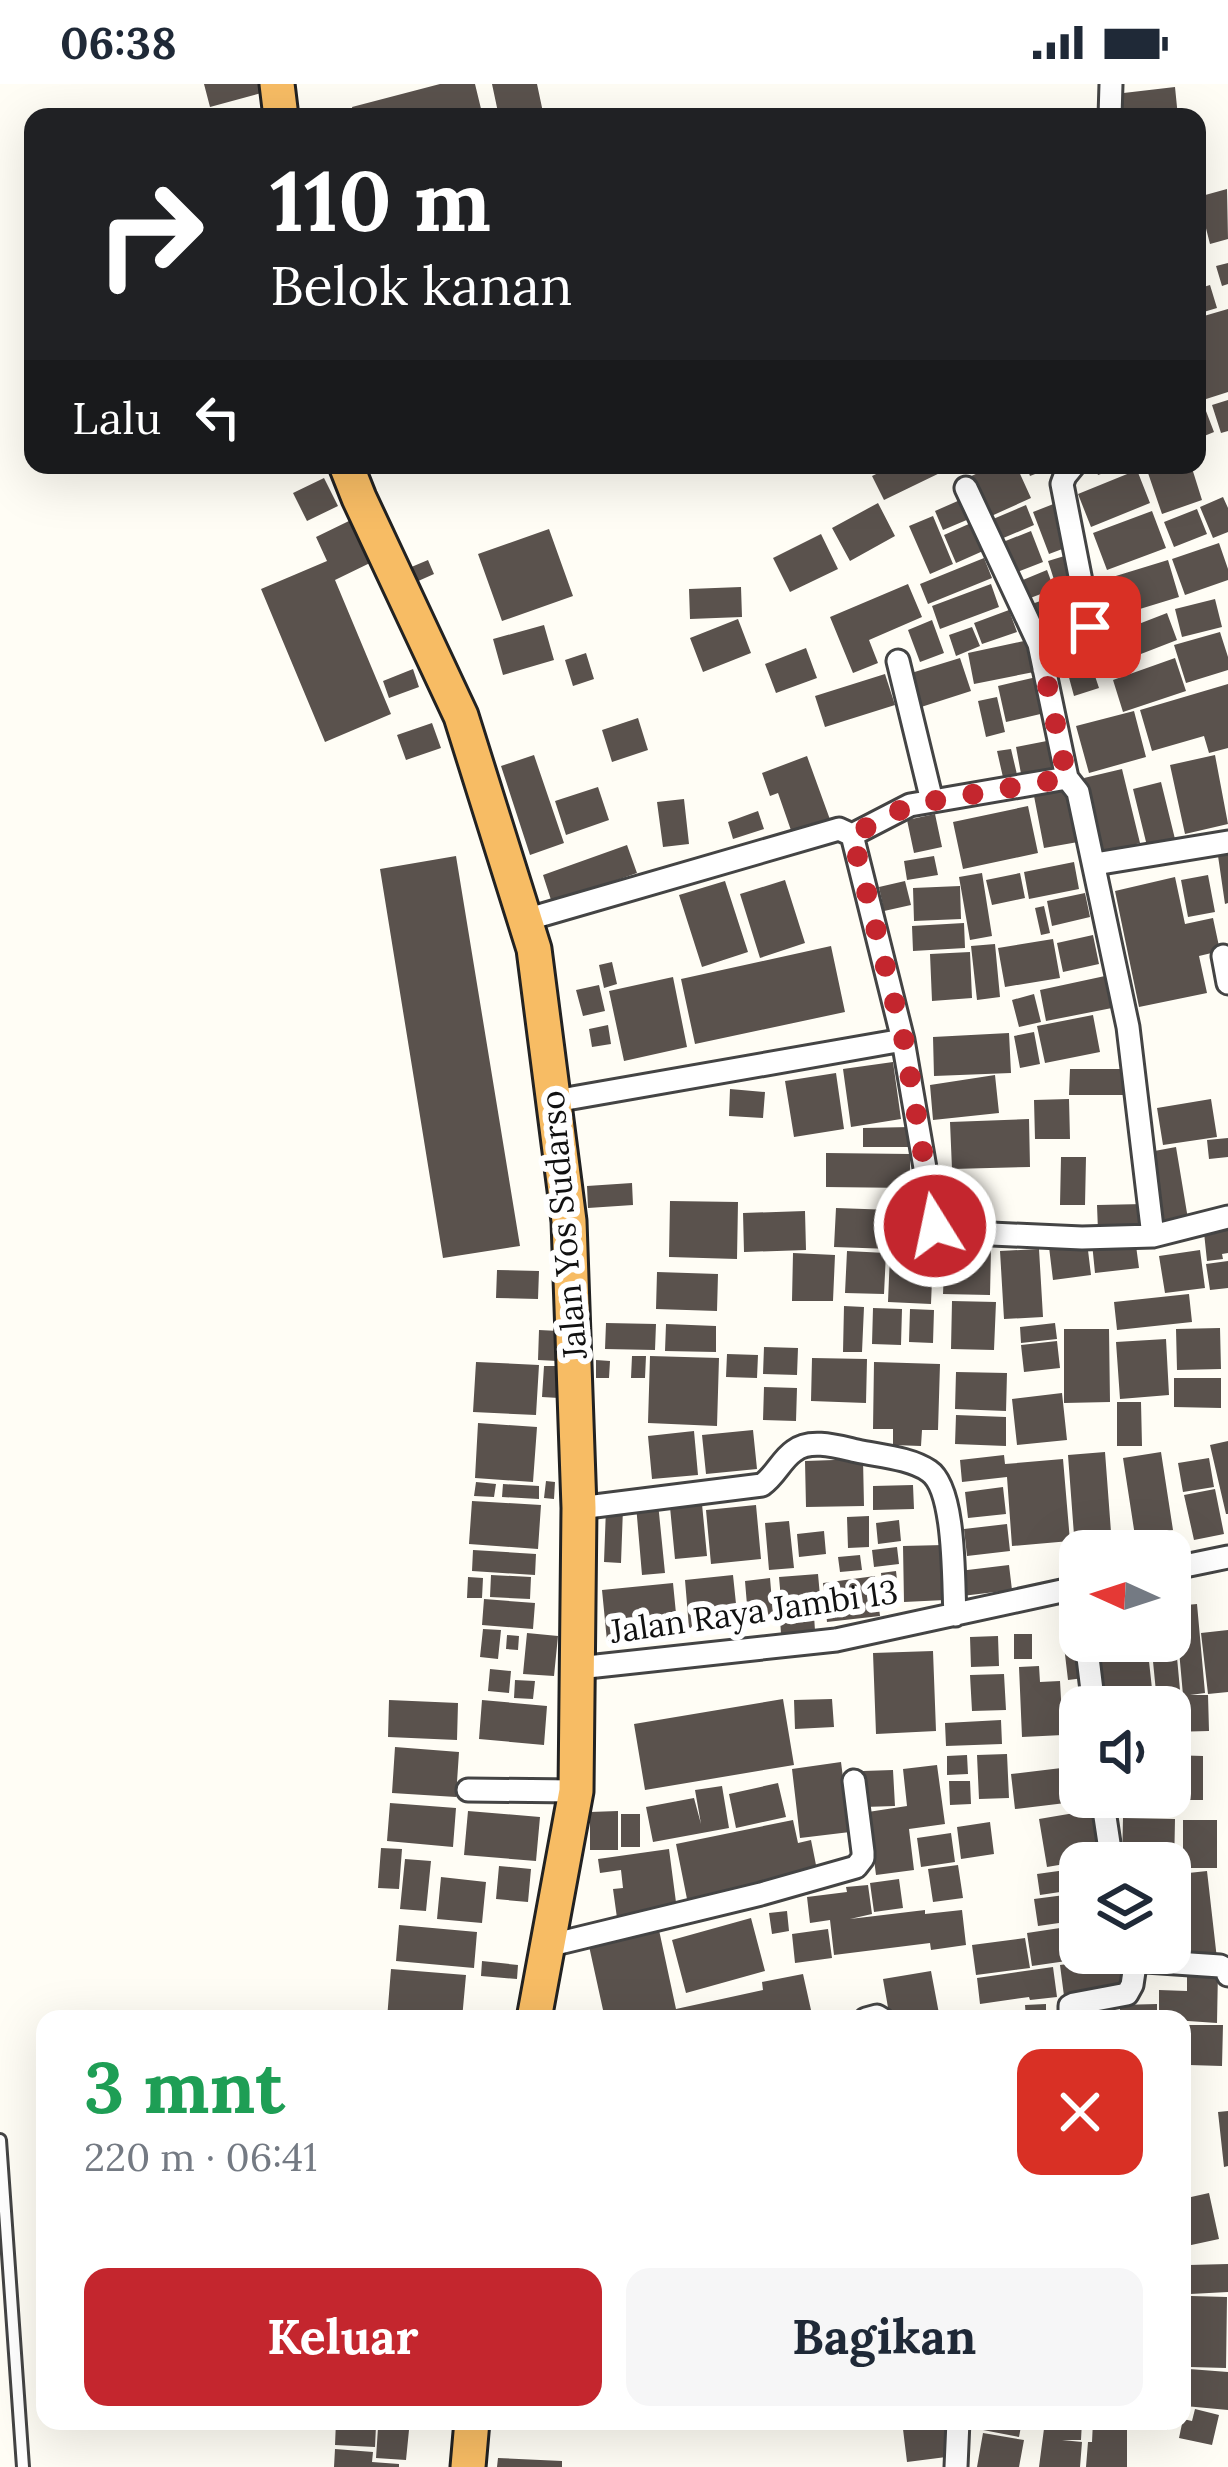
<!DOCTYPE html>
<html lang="id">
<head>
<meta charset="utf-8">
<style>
  :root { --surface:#fff; --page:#f6f6f7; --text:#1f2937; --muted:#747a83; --accent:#c4262e }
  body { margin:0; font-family:Lora,serif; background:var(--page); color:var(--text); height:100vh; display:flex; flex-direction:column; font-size:45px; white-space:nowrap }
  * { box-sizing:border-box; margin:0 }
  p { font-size:39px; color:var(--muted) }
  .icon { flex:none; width:66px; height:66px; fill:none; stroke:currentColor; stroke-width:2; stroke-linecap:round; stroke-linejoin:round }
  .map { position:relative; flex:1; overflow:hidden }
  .sheet { position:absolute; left:36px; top:1926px; width:1155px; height:420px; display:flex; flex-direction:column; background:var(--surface); border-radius:24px; box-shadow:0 12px 48px #0002 }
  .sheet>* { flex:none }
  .banner { position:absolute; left:24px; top:24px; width:1182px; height:366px; border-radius:24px; box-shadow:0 12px 48px #0002; background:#202124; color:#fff; overflow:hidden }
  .needle { width:78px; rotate:273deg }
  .controls { position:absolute; left:1059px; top:1446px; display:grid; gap:24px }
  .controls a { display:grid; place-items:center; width:132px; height:132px; border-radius:24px; background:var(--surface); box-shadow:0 12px 48px #0002; font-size:60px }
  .pin { position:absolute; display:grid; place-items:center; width:102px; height:102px; color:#fff; margin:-51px; border-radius:24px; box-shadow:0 6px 18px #0006 }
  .me { position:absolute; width:132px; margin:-66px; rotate:350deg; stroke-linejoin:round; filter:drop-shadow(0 0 9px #0008) }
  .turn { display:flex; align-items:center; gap:42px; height:252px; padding:0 48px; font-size:54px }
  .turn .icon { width:156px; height:156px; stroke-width:2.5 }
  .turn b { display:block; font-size:84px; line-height:102px }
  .then { display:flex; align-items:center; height:114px; padding:0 48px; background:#0003; gap:24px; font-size:45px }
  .round { display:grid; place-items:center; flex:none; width:126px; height:126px; border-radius:24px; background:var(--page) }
  .overview { display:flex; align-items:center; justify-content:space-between; height:204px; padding:0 48px }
  h1 { font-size:72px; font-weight:800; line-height:90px; color:#1e9e55 }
  .cta { display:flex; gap:24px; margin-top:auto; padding:24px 48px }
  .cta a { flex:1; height:138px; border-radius:24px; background:var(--accent); color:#fff; font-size:48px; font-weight:800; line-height:138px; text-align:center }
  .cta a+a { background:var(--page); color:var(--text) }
  .status { display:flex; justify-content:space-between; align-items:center; height:84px; padding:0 60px; background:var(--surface); direction:ltr }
  .status svg { height:33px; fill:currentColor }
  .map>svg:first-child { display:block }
  .building { fill:#5a524d }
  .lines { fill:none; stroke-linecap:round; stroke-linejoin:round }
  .service-casing { stroke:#444; stroke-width:16 }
  .minor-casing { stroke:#444; stroke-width:27 }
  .trunk-casing { stroke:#222; stroke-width:39 }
  .service { stroke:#fff; stroke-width:10 }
  .minor { stroke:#fff; stroke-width:21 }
  .trunk { stroke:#f7bc64; stroke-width:33 }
  .route { stroke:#c4262e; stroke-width:21; stroke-dasharray:0 37.8 }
  .labels { text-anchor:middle; stroke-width:12; stroke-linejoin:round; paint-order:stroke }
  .street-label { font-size:33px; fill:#111; stroke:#fff }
</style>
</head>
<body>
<div class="status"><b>06:38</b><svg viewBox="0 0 49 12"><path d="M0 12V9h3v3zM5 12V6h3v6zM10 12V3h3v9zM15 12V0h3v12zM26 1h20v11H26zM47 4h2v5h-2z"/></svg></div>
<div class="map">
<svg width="1228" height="2383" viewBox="0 0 1228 2383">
  <rect width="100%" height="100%" fill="#fffdf5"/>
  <path class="building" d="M204 0H263L265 8 210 23Z
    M440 0H475L483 33H354L352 23Z
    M492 0H537L544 33H499Z
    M1175 3 1178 33H1118L1115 10Z
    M1227 105 1228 155 1210 160 1198 113Z
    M1228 179V200L1222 202 1216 182Z
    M1210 201 1217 224 1197 230V205Z
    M1228 225V308L1203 316 1197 295V234Z
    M1201 314 1214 348 1197 355V315Z
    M1228 316V347L1221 349 1212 321Z
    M895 381H944L946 386 884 416 872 392Z
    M996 381H1016L1031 414 987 434 969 393Z
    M1026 381H1058L1030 392Z
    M1094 381H1124V382L1098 391Z
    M1170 381H1191L1202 416 1162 430 1148 389Z
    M1137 386 1150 419 1091 443 1078 410Z
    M324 394 338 422 307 437 293 409Z
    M1223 413 1228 424V448L1213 454 1200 423Z
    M960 416 969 435 943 446 935 427Z
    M878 419 895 452 850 477 832 444Z
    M1056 419 1073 461 1049 470 1033 428Z
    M1026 421 1034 441 994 458 986 438Z
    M1197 425 1207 450 1174 463 1164 438Z
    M1152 427 1166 464 1107 486 1093 449Z
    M933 432 953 480 930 490 909 442Z
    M351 436 372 478 335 496 391 630 325 658 261 505 327 477 316 453Z
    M971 439 983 467 956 479 944 451Z
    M549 445 573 512 502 537 478 470Z
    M1031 447 1043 478 1015 489 1003 458Z
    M821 450 838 485 790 508 773 474Z
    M1219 459 1228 485V496L1185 511 1172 475Z
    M1071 470 1079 495 1056 502 1048 477Z
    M984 474 992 494 928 520 920 500Z
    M428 476 434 490 416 498 409 484Z
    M1168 476 1179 513 1117 532 1106 495Z
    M1047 486 1054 505 1025 516 1018 498Z
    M908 500 922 533 869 556 878 579 853 589 830 533Z
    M991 500 999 523 940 545 932 522Z
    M741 503 742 533 690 535 689 505Z
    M1063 509 1082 563 1048 575 1029 521Z
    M1215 515 1222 543 1182 553 1175 525Z
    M1009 526 1017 548 982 560 974 539Z
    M1167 529 1177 556 1128 575 1118 548Z
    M738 535 751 569 703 588 690 554Z
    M932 536 944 569 920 578 908 546Z
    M544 541 554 576 503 591 493 555Z
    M972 543 980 562 956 572 949 551Z
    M1220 548 1228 573V586L1186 599 1174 561Z
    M1033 555 1039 587 974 600 968 569Z
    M806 564 817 594 776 609 765 580Z
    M586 569 594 595 573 602 565 576Z
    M960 574 971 607 918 624 908 590Z
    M1175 574 1186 607 1123 628 1113 596Z
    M1092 583 1099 604 1074 612 1068 590Z
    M413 585 419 603 389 614 383 597Z
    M885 590 895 621 825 643 815 612Z
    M1041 592 1049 628 1006 638 998 602Z
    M1228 600V664L1209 669 1204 652 1152 667 1140 626Z
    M997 613 1005 648 986 653 978 617Z
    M1134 627 1146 673 1089 689 1076 642Z
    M638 634 648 666 612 678 602 646Z
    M432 639 441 664 406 676 397 651Z
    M1057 655 1063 687 1022 695 1016 663Z
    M1011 665 1019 699 1005 702 997 667Z
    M534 671 564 759 530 771 501 682Z
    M1215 671 1228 740 1185 750 1170 681Z
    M807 672 832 741 794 755 778 709 770 712 762 689Z
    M1122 685 1140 759 1102 769 1084 694Z
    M1161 698 1175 755 1147 762 1133 705Z
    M598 703 609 736 566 751 555 717Z
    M1069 705 1078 758 1044 764 1034 712Z
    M684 715 689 760 663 763 657 718Z
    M1028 722 1038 769 963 785 953 738Z
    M758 727 764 745 733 755 728 738Z
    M935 730 942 763 914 769 907 736Z
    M627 761 637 789 552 819 543 791Z
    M1228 764V819L1225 820 1217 765Z
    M456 772 520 1162 443 1174 380 785Z
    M934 772 938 791 907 796 904 777Z
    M1074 778 1079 805 1029 815 1024 788Z
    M982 789 992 852 970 856 959 793Z
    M1020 789 1025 814 992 821 986 796Z
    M1208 791 1215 828 1188 833 1181 796Z
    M1175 793 1185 840 1213 834 1220 867 1199 872 1207 909 1139 923 1115 807Z
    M785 796 805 859 760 874 740 810Z
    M725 797 748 868 702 883 679 811Z
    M905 797 911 821 884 827 879 803Z
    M960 802 961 835 914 837 913 804Z
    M1085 809 1090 833 1052 842 1047 817Z
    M1044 822 1050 849 1041 851 1035 824Z
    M964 839 965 864 913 867 912 842Z
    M1093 851 1099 880 1063 888 1057 859Z
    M1053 855 1060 894 1005 903 998 864Z
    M995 860 1000 913 977 916 971 862Z
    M831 862 845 928 695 960 681 895Z
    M970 868 972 914 932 917 930 870Z
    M612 878 617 900 604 904 599 881Z
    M1105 892 1112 924 1046 937 1040 906Z
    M673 893 687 963 624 977 609 907Z
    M599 901 605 927 583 932 576 906Z
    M1034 910 1041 938 1019 943 1012 916Z
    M1093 931 1100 968 1045 979 1037 942Z
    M608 941 611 960 592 963 589 945Z
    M1034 948 1040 980 1020 984 1014 952Z
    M1009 949 1011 989 934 992 933 953Z
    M893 978 901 1035 851 1043 843 985Z
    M1070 985H1124V1011H1069Z
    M836 989 844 1045 794 1053 785 997Z
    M995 991 999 1029 933 1036 930 1001Z
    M730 1005 765 1008 763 1034 729 1032Z
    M1069 1015 1070 1055H1035L1034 1016Z
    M1211 1015 1217 1053 1163 1061 1157 1024Z
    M1029 1035 1030 1083 952 1085 950 1038Z
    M911 1043V1063H863V1044Z
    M1228 1054V1073L1209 1075 1207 1056Z
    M1176 1063 1188 1135 1162 1140 1149 1068Z
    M826 1069 910 1070V1104L826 1103Z
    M1061 1073H1086L1085 1121H1060Z
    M632 1099 633 1121 588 1124 587 1102Z
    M670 1117 738 1118 737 1175 669 1173Z
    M1144 1120V1147H1098L1097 1121Z
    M836 1124 921 1127 920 1166 834 1163Z
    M805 1127 806 1166 744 1168 743 1129Z
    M1228 1136V1169L1222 1170 1223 1175 1207 1177 1203 1139Z
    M1135 1154 1139 1184 1095 1189 1092 1159Z
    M1087 1158 1091 1191 1053 1196 1049 1163Z
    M945 1163 991 1165 990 1211 943 1210Z
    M1039 1165 1043 1233 1004 1235 1000 1167Z
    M1200 1166 1205 1204 1165 1209 1159 1172Z
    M847 1167 886 1169 884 1210 845 1209Z
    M793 1169 835 1171 833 1217H792Z
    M890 1170 933 1172 931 1220 888 1218Z
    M1228 1177V1204L1210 1206 1206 1180Z
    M497 1186 539 1187 538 1215 496 1214Z
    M657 1188 718 1190 717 1227 656 1225Z
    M1189 1210 1192 1238 1117 1246 1114 1218Z
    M952 1217 996 1218 994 1266 951 1265Z
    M844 1222 864 1223 862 1268H843Z
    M873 1224 902 1225 901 1261 872 1260Z
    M910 1225 934 1226 933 1259 909 1258Z
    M606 1239 656 1240 655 1266 605 1265Z
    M1055 1239 1057 1255 1021 1259 1020 1243Z
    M666 1240 716 1242V1268L665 1267Z
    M1220 1244 1221 1285 1177 1286 1176 1245Z
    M1064 1245H1109L1110 1318 1064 1319Z
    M539 1246 559 1247 558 1277 538 1276Z
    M1166 1255 1169 1311 1120 1315 1116 1258Z
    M1057 1257 1060 1284 1024 1288 1021 1261Z
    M764 1263 798 1264 797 1291 763 1290Z
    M727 1270 758 1271 757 1294 726 1293Z
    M632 1272H646L645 1294H631Z
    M650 1272 719 1274 717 1342 648 1339Z
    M812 1274 867 1275 866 1319 811 1317Z
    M596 1276 610 1277 609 1294H596Z
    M476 1278 539 1281 536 1331 473 1328Z
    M874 1278 940 1280 938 1346H922L921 1362 893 1361V1345H873Z
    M544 1282H560L559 1314 542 1313Z
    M956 1288 1007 1289 1006 1327 955 1325Z
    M1174 1294H1221V1324L1174 1323Z
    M764 1303 797 1304 796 1337 763 1336Z
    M1062 1309 1067 1356 1017 1361 1012 1315Z
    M1117 1318H1141L1142 1362H1117Z
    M956 1331 1006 1333V1362L955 1360Z
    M478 1339 537 1343 533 1398 475 1394Z
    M753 1346 757 1385 706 1390 702 1351Z
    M694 1347 698 1391 652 1395 648 1352Z
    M1228 1357V1430H1226L1210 1361Z
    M1105 1368 1111 1448 1074 1451 1068 1371Z
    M1161 1368 1173 1446 1135 1452 1123 1374Z
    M1004 1371 1005 1380 1063 1375 1070 1457 1012 1462 1007 1393 962 1398 960 1376Z
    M1209 1374 1214 1403 1183 1408 1178 1379Z
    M863 1375 864 1422 806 1423 805 1377Z
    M546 1397 555 1398 554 1415 544 1414Z
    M476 1398 496 1400 494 1413 474 1412Z
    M503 1400 539 1402V1415L502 1413Z
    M913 1401 914 1425 873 1426V1402Z
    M1003 1403 1006 1430 968 1434 965 1408Z
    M1215 1405 1224 1450 1194 1456 1184 1411Z
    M472 1417 541 1421 538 1465 469 1460Z
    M658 1419 665 1489 642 1491 636 1421Z
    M702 1420 707 1472 675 1475 670 1423Z
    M756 1421 761 1475 711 1480 706 1426Z
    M606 1424H623L621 1479 604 1478Z
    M869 1432V1463L848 1464 847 1433Z
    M899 1436 901 1457 878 1460 876 1439Z
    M789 1437 794 1484 769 1486 765 1439Z
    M1007 1440 1010 1467 967 1472 964 1445Z
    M824 1447 826 1470 799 1473 797 1450Z
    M1123 1452 1124 1467H1105L1104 1453Z
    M944 1461 945 1516 904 1518 903 1462Z
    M897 1463 899 1480 874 1483 872 1466Z
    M473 1466 536 1470 535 1491 472 1487Z
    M860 1471 862 1486 840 1488 838 1473Z
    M1009 1481 1012 1506 962 1512 959 1487Z
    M896 1487 899 1514 884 1516 881 1489Z
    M818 1490 821 1523 782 1527 779 1493Z
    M491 1491 531 1493 530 1515 490 1513Z
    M733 1491 738 1539 689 1544 685 1496Z
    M875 1492 880 1532 827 1538 823 1499Z
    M468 1493 483 1494 482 1514H467Z
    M770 1494 773 1530 748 1533 745 1497Z
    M673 1499 678 1550 607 1557 602 1506Z
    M484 1515 535 1519 533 1545 482 1541Z
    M1197 1520 1205 1609 1190 1611H1208L1209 1647 1170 1648V1623H1159V1612L1183 1611 1175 1522Z
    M1170 1530H1173L1180 1606 1156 1608 1151 1557H1170Z
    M814 1531 815 1547 781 1550 780 1534Z
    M1078 1543 1084 1594 1068 1596 1062 1545Z
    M483 1545 501 1546 498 1575 480 1573Z
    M1228 1546V1608L1208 1610 1201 1549Z
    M527 1549 558 1552 554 1592 523 1590Z
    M1014 1550H1032V1575H1014Z
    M507 1551 519 1552 518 1566 506 1565Z
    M998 1552 999 1582 971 1583 970 1553Z
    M1147 1559 1154 1623H1105L1099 1564Z
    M933 1567 936 1647 876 1650 873 1569Z
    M1039 1582 1040 1598 1060 1597 1063 1651 1022 1653 1019 1583Z
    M490 1585 511 1587 509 1609 488 1607Z
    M1004 1590 1006 1626 972 1627 970 1591Z
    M515 1596 535 1597 533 1615 514 1614Z
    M783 1615 794 1681 645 1706 634 1640Z
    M832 1615 834 1643 795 1645 794 1616Z
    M389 1616 458 1619 457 1656 388 1653Z
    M482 1616 547 1622 544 1661 479 1655Z
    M1001 1636 1002 1660 946 1662 945 1639Z
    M395 1663 459 1668 456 1713 392 1709Z
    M1007 1670 1009 1714 979 1715 977 1671Z
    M967 1671 968 1690 947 1691V1672Z
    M1170 1671 1203 1672V1716H1170Z
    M841 1678 850 1748 800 1754 792 1685Z
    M937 1681 945 1740 909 1745 914 1786 876 1791 868 1728 907 1722 903 1685Z
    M1078 1682 1082 1717 1015 1725 1011 1690Z
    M893 1686 895 1722 864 1723 863 1687Z
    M949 1697H970L971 1720 950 1721Z
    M778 1699 786 1733 736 1744 729 1710Z
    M722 1702 729 1744 653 1758 646 1723 694 1714 701 1740 695 1706Z
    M390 1719 456 1724 453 1763 387 1757Z
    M1092 1726 1100 1774 1047 1783 1039 1735Z
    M468 1727 540 1733 536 1777 464 1771Z
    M618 1727V1766H590V1728Z
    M621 1730H640V1763H621Z
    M1123 1734 1175 1735 1174 1786H1170V1779H1122Z
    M793 1736 798 1759 811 1756 817 1786 687 1815 676 1760Z
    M1183 1736H1217V1784H1183Z
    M990 1738 994 1770 961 1775 957 1743Z
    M951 1749 955 1778 921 1783 917 1754Z
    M381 1764 402 1765 399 1805 378 1804Z
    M669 1765 677 1826 617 1834 613 1805 623 1804 621 1786 600 1789 598 1775Z
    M405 1775 431 1777 426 1827 400 1825Z
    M958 1781 963 1814 933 1818 928 1785Z
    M499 1782 531 1785 528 1818 496 1815Z
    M1080 1784V1805L1040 1811 1037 1790Z
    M1207 1787 1217 1875 1183 1879 1180 1855 1170 1856V1791Z
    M441 1793 486 1798 482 1839 437 1835Z
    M899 1795 903 1824 874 1828 870 1799Z
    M868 1801 872 1830 850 1835 925 1826V1830L962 1826 966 1861 931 1866 930 1859 834 1871 830 1836 810 1839 807 1813 847 1808 846 1803Z
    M1080 1809V1836L1038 1842 1034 1815Z
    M787 1827 789 1847 772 1850 769 1829Z
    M751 1834 765 1887 686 1909 672 1856Z
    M399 1841 477 1848 474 1884 396 1877Z
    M1080 1841V1869H1101V1872L1032 1882 1027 1849Z
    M828 1845 832 1874 795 1879 792 1850Z
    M659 1846 676 1925 763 1906 762 1898 803 1890 813 1935H605L589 1862Z
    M1025 1854 1030 1884 976 1891 972 1861Z
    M1119 1873 1123 1904 1064 1912 1060 1881Z
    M482 1877 518 1881 517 1895 481 1892Z
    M1053 1883 1057 1913 1030 1916 1029 1913 980 1920 977 1894Z
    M391 1885 466 1891 462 1935H387Z
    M1187 1885 1218 1886 1217 1939 1159 1935V1906L1187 1907Z
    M931 1887 940 1935H890L883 1895Z
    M1046 1920V1935H1026L1025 1921Z
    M1157 1920V1935H1120V1921Z
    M1107 1924V1935H1076V1925Z
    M1189 1941H1223L1222 1982 1189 1981Z
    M1228 2027V2082L1224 2083 1218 2028Z
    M1209 2109 1219 2155 1182 2163V2115Z
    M1228 2180V2208L1190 2210 1189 2181Z
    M1191 2212 1227 2213 1226 2284 1190 2283Z
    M1182 2246H1188V2274H1182Z
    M1189 2285 1228 2288V2326L1185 2322Z
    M1195 2325 1219 2331 1212 2361 1179 2354 1183 2335 1192 2337Z
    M336 2337H410V2342L376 2341 375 2363 335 2361Z
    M902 2337H950L954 2372 907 2378Z
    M985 2337H1022L1019 2353 983 2346Z
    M1045 2337H1082L1081 2356H1062L1082 2358 1080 2383H1039Z
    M1093 2337H1127V2383H1086L1088 2358H1092Z
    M1133 2337H1169L1168 2346 1132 2344Z
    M378 2344 409 2346 406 2376 376 2374Z
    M983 2349 1024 2356 1019 2383H977Z
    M335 2365 373 2368 372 2378 399 2380V2383H334Z
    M498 2374 562 2377V2383H497Z"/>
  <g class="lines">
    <g class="service-casing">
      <path id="service" d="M0 2056 23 2383"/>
    </g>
    <g class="minor-casing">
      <path id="minor" d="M1110 33 1111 0
        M966 404 1039 560 1067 694 1078 708 1128 943 1153 1152
        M898 577 932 717
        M1044 585C1070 574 1089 574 1090 543L1062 400 1065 392 1074 381
        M852 751 910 721 1067 694
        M1095 780 1228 758
        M525 836 839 745 852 751 903 956 935 1142 970 1149 1082 1154 1153 1152 1228 1133
        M1223 872 1228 899
        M555 1017 903 956
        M579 1424 762 1401C776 1391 781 1376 794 1367 810 1354 839 1363 857 1367 880 1372 910 1374 929 1387 956 1405 953 1499 955 1531
        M1170 1485 1228 1473
        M1086 1557 1094 1623
        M578 1584 836 1556 1080 1503
        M468 1706 576 1707
        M1102 1713 1112 1779
        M547 1862 761 1810 856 1783 863 1774V1768L854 1697
        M1130 1869 1146 1877 1220 1882 1226 1885 1228 1891
        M866 1935 877 1932 882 1935
        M1070 1935V1922L1074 1920 1127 1910 1132 1901 1136 1874
        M956 2383 958 2337"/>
    </g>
    <g class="trunk-casing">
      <path id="trunk" d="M277 0 281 33
        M346 381 359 414 461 632 534 865 569 1137 579 1424 576 1707 534 1935
        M468 2383 472 2337"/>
    </g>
    <use href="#service" class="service"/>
    <use href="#minor" class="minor"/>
    <use href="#trunk" class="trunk"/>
  </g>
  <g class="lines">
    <path class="route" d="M935 1142 904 956 852 751 910 721 1067 694 1044 585C1070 574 1088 574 1090 543"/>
  </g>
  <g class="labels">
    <g class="street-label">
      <text transform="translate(563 1141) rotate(-95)" y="12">Jalan Yos Sudarso</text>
      <text transform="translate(754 1527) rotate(-8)" y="12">Jalan Raya Jambi 13</text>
    </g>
  </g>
</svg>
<div class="controls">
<a><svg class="needle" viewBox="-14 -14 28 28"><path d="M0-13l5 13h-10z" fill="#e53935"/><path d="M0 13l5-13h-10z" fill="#747a83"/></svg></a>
<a><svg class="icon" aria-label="sound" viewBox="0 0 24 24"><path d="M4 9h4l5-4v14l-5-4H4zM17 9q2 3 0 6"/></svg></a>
<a><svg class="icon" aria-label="layers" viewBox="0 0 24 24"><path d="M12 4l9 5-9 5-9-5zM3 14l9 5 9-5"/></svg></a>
</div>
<div class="pin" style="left:1090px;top:543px;background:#d93025"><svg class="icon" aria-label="arrive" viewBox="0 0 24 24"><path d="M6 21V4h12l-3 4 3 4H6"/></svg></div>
<svg class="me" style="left:935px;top:1142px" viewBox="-20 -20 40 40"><circle r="17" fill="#c4262e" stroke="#fff" stroke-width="3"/><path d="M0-11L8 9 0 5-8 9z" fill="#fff"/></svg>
<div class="banner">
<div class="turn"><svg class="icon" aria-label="right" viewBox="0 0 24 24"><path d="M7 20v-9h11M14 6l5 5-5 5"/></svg><div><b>110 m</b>Belok kanan</div></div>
<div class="then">Lalu<svg class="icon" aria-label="left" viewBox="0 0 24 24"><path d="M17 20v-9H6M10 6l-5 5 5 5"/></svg></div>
</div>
<section class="sheet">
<div class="overview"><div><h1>3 mnt</h1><p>220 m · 06:41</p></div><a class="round" style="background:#d93025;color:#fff"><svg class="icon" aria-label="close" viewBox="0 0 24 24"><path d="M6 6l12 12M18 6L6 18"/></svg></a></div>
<div class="cta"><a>Keluar</a><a>Bagikan</a></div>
</section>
</div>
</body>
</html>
